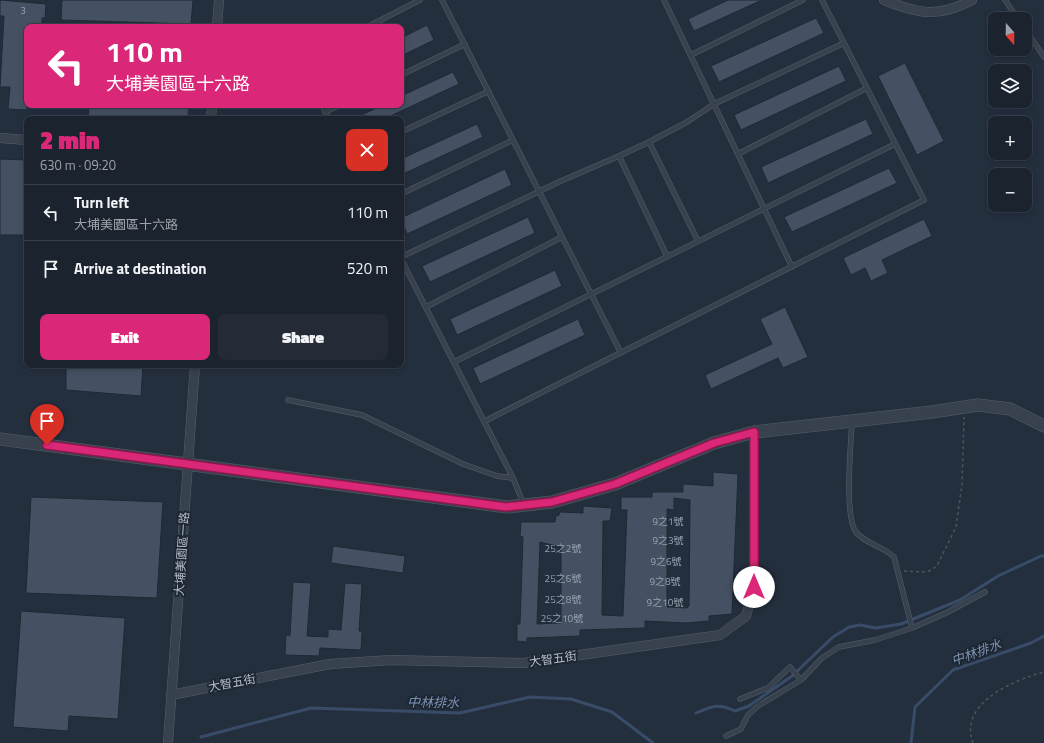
<!DOCTYPE html>
<html lang="en">
<head>
<meta charset="utf-8">
<style>
  :root { --surface:#1b232e; --page:#242b36; --text:#f1f3f6; --muted:#a0a4aa; --line:#39404a; --accent:#db2777 }
  body { margin:0; font-family:"Titillium Web","Noto Sans TC",sans-serif; background:var(--page); color:var(--text); height:100vh; display:flex; flex-direction:column; font-size:15px; white-space:nowrap }
  * { box-sizing:border-box; margin:0 }
  p { font-size:13px; color:var(--muted) }
  .icon { flex:none; width:22px; height:22px; fill:none; stroke:currentColor; stroke-width:2; stroke-linecap:round; stroke-linejoin:round }
  .map { position:relative; flex:1; overflow:hidden }
  .side { position:absolute; left:24px; top:116px; width:380px; height:252px; display:flex; flex-direction:column; background:var(--surface); border-radius:8px; box-shadow:0 2px 6px #0003,0 0 0 1px var(--line) }
  .side>* { flex:none }
  .guide { position:absolute; left:24px; top:24px; width:380px; height:84px; border-radius:8px; box-shadow:0 2px 6px #0003,0 0 0 1px var(--line); background:#db2777; color:#fff; overflow:hidden }
  .needle { width:26px; rotate:160deg }
  .buttons { position:absolute; left:988px; top:12px; display:grid; gap:8px }
  .buttons a { display:grid; place-items:center; width:44px; height:44px; border-radius:8px; background:var(--surface); box-shadow:0 2px 6px #0003,0 0 0 1px var(--line); font-size:20px }
  .pin { position:absolute; display:grid; place-items:center; width:34px; height:34px; color:#fff; margin:-41px -17px; border-radius:50% 50% 50% 0; rotate:-45deg; box-shadow:0 0 4px #0007 }
  .pin .icon { rotate:45deg }
  .me { position:absolute; width:44px; margin:-22px; rotate:0deg; stroke-linejoin:round; filter:drop-shadow(0 0 3px #0008) }
  .turn { display:flex; align-items:center; gap:14px; height:84px; padding:0 16px; font-size:18px }
  .turn .icon { width:52px; height:52px; stroke-width:2.5 }
  .turn b { display:block; font-size:28px; line-height:34px }
  .round { display:grid; place-items:center; flex:none; width:42px; height:42px; border-radius:8px; background:var(--page) }
  .headline { display:flex; align-items:center; justify-content:space-between; height:68px; padding:0 16px }
  h1 { font-size:24px; font-weight:800; line-height:30px; color:var(--accent) }
  .button { display:flex; gap:8px; margin-top:auto; padding:8px 16px }
  .button a { flex:1; height:46px; border-radius:8px; background:var(--accent); color:#fff; font-size:16px; font-weight:800; line-height:46px; text-align:center }
  .button a+a { background:var(--page); color:var(--text) }
  ul { padding:0; list-style:none }
  li { display:flex; align-items:center; gap:12px; height:56px; padding:0 16px; border-top:1px solid var(--line) }
  li div { flex:1 }
  li b { display:block; font-size:15px }
  li em { font-style:normal }
  .map>svg:first-child { display:block }
  .lines { fill:none; stroke-linecap:round; stroke-linejoin:round }
  .stream { stroke:#394c67; stroke-width:3 }
  .building { fill:#455162; stroke:#1f2835; fill-rule:evenodd }
  .service-casing { stroke:#565f6c; stroke-width:5.5 }
  .minor-casing { stroke:#565f6c; stroke-width:10 }
  .tertiary-casing { stroke:#565f6c; stroke-width:13 }
  .path { stroke:#44595c; stroke-width:1.5; stroke-dasharray:3 3; stroke-linecap:butt }
  .service { stroke:#38414e; stroke-width:4.5 }
  .minor { stroke:#38414e; stroke-width:9 }
  .tertiary { stroke:#38414e; stroke-width:12 }
  .route-casing { stroke:#8e194d; stroke-width:10 }
  .route { stroke:#db2777; stroke-width:7 }
  .labels { text-anchor:middle; stroke-width:4; stroke-linejoin:round; paint-order:stroke }
  .number-label { font-size:10px; fill:#98a1af }
  .street-label { font-size:12px; fill:#b4bcc9; stroke:#1d2633 }
  .water-label { font-size:13px; font-style:italic; fill:#7c92b1; stroke:#1d2633 }
</style>
</head>
<body>
<div class="map">
<svg width="1044" height="743" viewBox="0 0 1044 743">
  <rect width="100%" height="100%" fill="#242f3e"/>
  <g class="lines">
    <path class="stream" d="M696 713C713 706 718 703 735 711L749 706 792 676 833 637 849 627 860 625 876 628 901 624 960 600 998 576 1041 556H1044
      M201 737 311 708 460 713 530 697 571 699 612 712 653 743
      M911 743 915 707 953 670 1031 643 1044 636"/>
  </g>
  <path class="building" d="M0 0 46 4 45 18H42V27H27V110L8 109 10 87H0L4 16H0Z
    M62 0H193L191 24 61 20Z
    M728 0H762L694 31 688 19Z
    M816 18 824 33 719 82 711 66Z
    M427 25 434 40 401 56V38Z
    M905 63 944 141 917 155 878 76Z
    M839 66 846 81 741 130 734 115Z
    M453 72 459 84 384 119H353L383 105H401V96Z
    M89 105H189L188 119H88Z
    M866 119 873 134 768 183 761 167Z
    M477 124 483 137 401 175V159Z
    M0 159 27 160V235H0Z
    M889 168 897 183 792 232 784 217Z
    M505 169 512 185 407 234 401 218Z
    M528 217 535 233 430 282 422 266Z
    M924 219 932 236 882 260 888 273 871 281 865 268 851 275 843 258Z
    M555 270 562 286 457 335 450 319Z
    M785 307 808 357 783 368 778 358 711 389 705 375 772 344 760 319Z
    M578 319 585 335 480 384 473 368Z
    M66 365H143L141 396 66 390Z
    M713 472 738 474 732 614 709 616V621L686 623 645 621V628L580 630V636L527 638V642L517 641V624H520L523 537 520 536 521 522H555L556 516 559 515 560 512 583 513V506L612 508 610 521H603L602 615 623 616 627 510H621V497H652V492H683V484L713 486ZM674 498 690 500 689 606 687 608 667 607V509L674 510ZM540 542 561 547V623H559L537 624Z
    M31 497 163 502 157 598 26 593Z
    M333 546 405 556 403 573 331 563Z
    M293 582 311 583 307 636 328 637V629L341 630 345 583 362 584 359 631H362L361 650 320 648 319 656 285 655 286 635 290 636Z
    M21 611 125 618 118 719 69 716 68 731 13 727Z"/>
  <g class="lines">
    <g class="service-casing">
      <path id="service" d="M442 0 621 353
        M664 0 792 267
        M1005 0 1018 19
        M367 27 420 0
        M1025 29 1044 57
        M691 55 803 0
        M401 75 465 44
        M322 105 329 119
        M325 112 340 105
        M401 132 489 91
        M649 142 687 122 714 104 844 43
        M738 154 867 88
        M401 194 513 140
        M667 256 619 156 649 142 698 241
        M401 257 561 181 619 156
        M401 259 513 478
        M426 307 562 237
        M454 362 895 144
        M288 400 362 415 463 464 497 476 513 478 524 505
        M485 421 924 200 822 0
        M852 421C851 443 844 517 856 532 865 544 884 546 894 557L912 628
        M740 699 768 688 790 667 801 680
        M726 736 741 729 748 715 758 706 801 680 822 658 839 647 875 640 912 628 948 612 985 592"/>
    </g>
    <g class="minor-casing">
      <path id="minor" d="M884 0C919 14 938 18 972 0
        M217 27 219 0
        M211 119 212 105
        M0 138 27 140
        M171 695 330 664 392 660 524 663 720 635 746 616 754 587V432
        M168 743 195 365"/>
    </g>
    <g class="tertiary-casing">
      <path id="tertiary" d="M0 439 507 507 552 502 615 484 714 443 754 432 932 412 978 405 1010 409 1044 426"/>
    </g>
    <path class="path" d="M904 571 922 572 929 571 937 566 956 527 962 484 964 417
      M973 743C958 703 1014 680 1044 672"/>
    <use href="#service" class="service"/>
    <use href="#minor" class="minor"/>
    <use href="#tertiary" class="tertiary"/>
  </g>
  <g class="lines">
    <g class="route-casing">
      <path id="route" d="M47 445 506 507 552 502 615 484 714 443 754 432V587"/>
    </g>
    <use href="#route" class="route"/>
  </g>
  <g class="labels">
    <g class="number-label">
      <text x="23" y="14">3</text>
      <text x="668" y="525">9之1號</text>
      <text x="668" y="544">9之3號</text>
      <text x="563" y="552">25之2號</text>
      <text x="666" y="565">9之6號</text>
      <text x="563" y="582">25之6號</text>
      <text x="665" y="585">9之8號</text>
      <text x="563" y="603">25之8號</text>
      <text x="665" y="606">9之10號</text>
      <text x="562" y="622">25之10號</text>
    </g>
    <g class="street-label">
      <text transform="translate(182 554) rotate(-86)" y="4">大埔美園區一路</text>
      <text transform="translate(553 659) rotate(-8)" y="4">大智五街</text>
      <text transform="translate(232 683) rotate(-11)" y="4">大智五街</text>
    </g>
    <g class="water-label">
      <text transform="translate(976 652) rotate(-20)" y="5">中林排水</text>
      <text transform="translate(433 702) rotate(1)" y="5">中林排水</text>
    </g>
  </g>
</svg>
<div class="buttons">
<a><svg class="needle" viewBox="-14 -14 28 28"><path d="M0-13l5 13h-10z" fill="#e53935"/><path d="M0 13l5-13h-10z" fill="#a0a4aa"/></svg></a>
<a><svg class="icon" aria-label="layers" viewBox="0 0 24 24"><path d="M12 4l9 5-9 5-9-5zM3 14l9 5 9-5"/></svg></a>
<a>+</a>
<a>−</a>
</div>
<div class="pin" style="left:47px;top:445px;background:#d93025"><svg class="icon" aria-label="arrive" viewBox="0 0 24 24"><path d="M6 21V4h12l-3 4 3 4H6"/></svg></div>
<svg class="me" style="left:754px;top:587px" viewBox="-20 -20 40 40"><circle r="19" fill="#fff"/><path d="M0-13L10 11 0 6-10 11z" fill="#db2777"/></svg>
<div class="guide">
<div class="turn"><svg class="icon" aria-label="left" viewBox="0 0 24 24"><path d="M17 20v-9H6M10 6l-5 5 5 5"/></svg><div><b>110 m</b>大埔美園區十六路</div></div>
</div>
<section class="side">
<div class="headline"><div><h1>2 min</h1><p>630 m · 09:20</p></div><a class="round" style="background:#d93025;color:#fff"><svg class="icon" aria-label="close" viewBox="0 0 24 24"><path d="M6 6l12 12M18 6L6 18"/></svg></a></div>
<ul>
<li><svg class="icon" aria-label="left" viewBox="0 0 24 24"><path d="M17 20v-9H6M10 6l-5 5 5 5"/></svg><div><b>Turn left</b><p>大埔美園區十六路</p></div><em>110 m</em></li>
<li><svg class="icon" aria-label="arrive" viewBox="0 0 24 24"><path d="M6 21V4h12l-3 4 3 4H6"/></svg><div><b>Arrive at destination</b></div><em>520 m</em></li>
</ul>
<div class="button"><a>Exit</a><a>Share</a></div>
</section>
</div>
</body>
</html>
